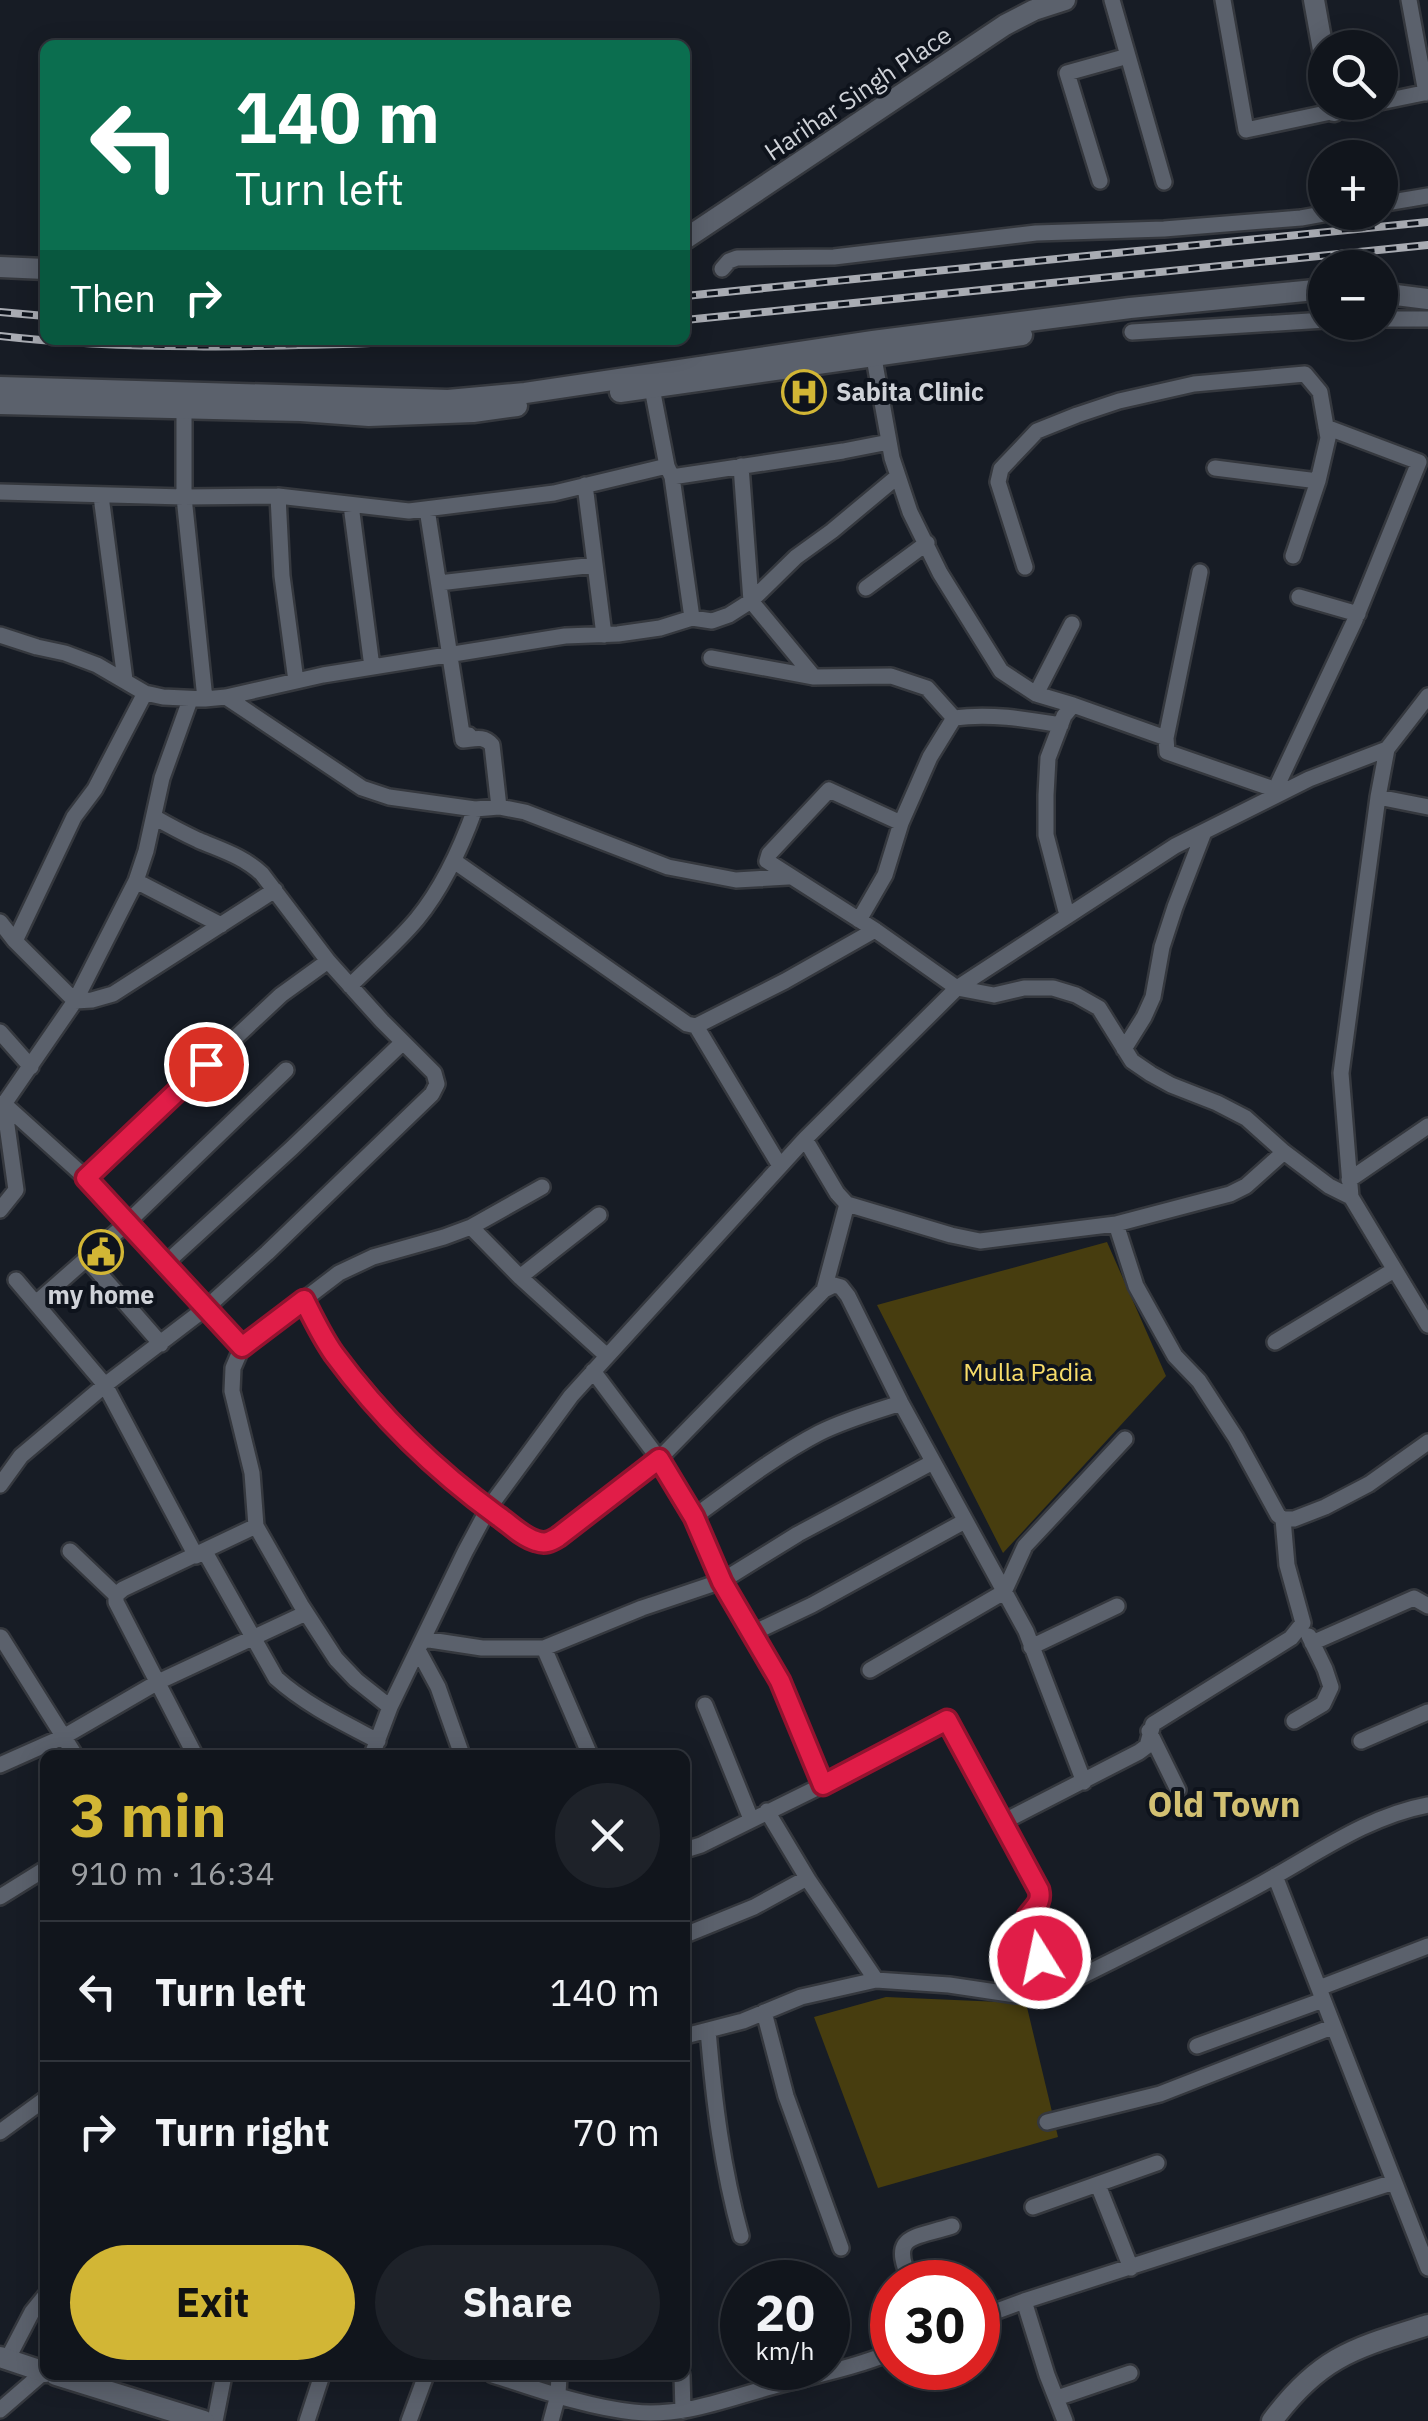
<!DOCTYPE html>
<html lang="en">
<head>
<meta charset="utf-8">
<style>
  :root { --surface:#11151c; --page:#1e2229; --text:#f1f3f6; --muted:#9c9fa3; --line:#30343b; --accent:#d2b635 }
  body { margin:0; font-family:"IBM Plex Sans",sans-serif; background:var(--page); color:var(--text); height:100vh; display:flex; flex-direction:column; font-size:38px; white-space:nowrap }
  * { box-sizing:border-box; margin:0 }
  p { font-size:32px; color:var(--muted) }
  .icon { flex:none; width:55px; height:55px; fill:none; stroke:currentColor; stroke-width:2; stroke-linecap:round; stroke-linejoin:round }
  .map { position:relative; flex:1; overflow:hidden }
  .panel { position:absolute; left:40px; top:1750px; width:650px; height:630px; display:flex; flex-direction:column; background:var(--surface); border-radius:15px; box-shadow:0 5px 25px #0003,0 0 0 2px var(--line) }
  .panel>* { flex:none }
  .top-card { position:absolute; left:40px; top:40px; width:650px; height:305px; border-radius:15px; box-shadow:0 5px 25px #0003,0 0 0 2px var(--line); background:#0b6e4f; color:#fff; overflow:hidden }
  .buttons { position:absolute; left:1308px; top:30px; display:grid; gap:20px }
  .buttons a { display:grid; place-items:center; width:90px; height:90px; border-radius:50%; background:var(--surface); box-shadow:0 5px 25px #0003,0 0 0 2px var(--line); font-size:50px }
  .speed { position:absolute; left:720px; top:2260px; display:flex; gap:20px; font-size:50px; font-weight:700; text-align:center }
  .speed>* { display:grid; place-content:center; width:130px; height:130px; border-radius:50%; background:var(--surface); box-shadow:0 5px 25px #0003,0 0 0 2px var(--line); line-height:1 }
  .speed small { font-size:25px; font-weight:400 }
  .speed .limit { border:15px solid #d22; background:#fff; color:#111 }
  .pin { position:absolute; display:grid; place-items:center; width:85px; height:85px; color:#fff; margin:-42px; border:5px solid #fff; border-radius:50%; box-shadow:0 2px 10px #0007 }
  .me { position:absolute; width:110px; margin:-55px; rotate:350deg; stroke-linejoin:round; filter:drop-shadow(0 0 8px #0008) }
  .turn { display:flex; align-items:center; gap:35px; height:210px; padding:0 30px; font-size:45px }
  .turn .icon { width:130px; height:130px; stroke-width:2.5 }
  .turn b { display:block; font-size:70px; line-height:85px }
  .then { display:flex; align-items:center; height:95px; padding:0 30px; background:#0003; gap:20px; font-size:38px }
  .round { display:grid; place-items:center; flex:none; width:105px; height:105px; border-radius:52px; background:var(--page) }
  .summary { display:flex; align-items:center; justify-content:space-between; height:170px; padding:0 30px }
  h1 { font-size:60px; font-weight:700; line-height:75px; color:var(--accent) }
  .button { display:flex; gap:20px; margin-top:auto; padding:20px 30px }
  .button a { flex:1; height:115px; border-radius:60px; background:var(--accent); color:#111; font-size:40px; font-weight:700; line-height:115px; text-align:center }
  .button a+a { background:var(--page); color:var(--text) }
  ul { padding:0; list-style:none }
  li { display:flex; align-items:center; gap:30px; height:140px; padding:0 30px; border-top:2px solid var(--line) }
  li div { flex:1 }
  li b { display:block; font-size:38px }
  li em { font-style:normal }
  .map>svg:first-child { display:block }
  .park { fill:#473d0f }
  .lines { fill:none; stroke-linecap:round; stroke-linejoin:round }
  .street-casing { stroke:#35383e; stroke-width:20 }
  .secondary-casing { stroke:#35383e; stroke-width:25 }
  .street { stroke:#5b616c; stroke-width:15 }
  .secondary { stroke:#5b616c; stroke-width:20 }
  .rail-casing { stroke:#a9acb3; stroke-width:8 }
  .rail { stroke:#0e131c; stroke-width:4; stroke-dasharray:11; stroke-linecap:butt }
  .route-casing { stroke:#92132f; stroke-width:25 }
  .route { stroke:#e11d48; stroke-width:18 }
  .labels { text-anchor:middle; stroke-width:8; stroke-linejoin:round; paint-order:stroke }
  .street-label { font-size:25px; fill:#cfd2d8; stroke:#0e131c }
  .poi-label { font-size:25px; font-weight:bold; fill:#cfd2d8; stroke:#0e131c; text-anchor:start }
  .park-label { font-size:25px; fill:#f8dd69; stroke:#0e131c }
  .district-label { font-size:35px; font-weight:bold; fill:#d2c072; stroke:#0e131c }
</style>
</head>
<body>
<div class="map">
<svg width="1428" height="2421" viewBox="0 0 1428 2421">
  <rect width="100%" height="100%" fill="#171c25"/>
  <path class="park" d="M1107 1242 1166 1376 1003 1553 877 1305Z
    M886 1997 1026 2003 1058 2137 878 2188 814 2017Z"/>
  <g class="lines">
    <g class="street-casing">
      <path id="street" d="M1112 0 1164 182
        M1223 0 1246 130 1378 102
        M1409 0 1426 93
        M1380 102 1428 92
        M1100 181 1067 73 1128 56
        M1380 204 1428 196
        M722 269 729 261 737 258 834 257 1036 233 1164 229 1301 218 1334 212
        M1380 319H1428
        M1132 332 1325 320
        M874 358 892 458 910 512 940 573 1001 671 1036 694
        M652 388 667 466 672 477 692 618
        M184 408V497L278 496 409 511 554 493 667 466
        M741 466 751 601 814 677 891 676 927 688 954 718C990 713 1025 719 1061 725
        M672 477 843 451 889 442
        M585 485 604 635
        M0 492 184 497 205 699
        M101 496 125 680
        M278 496 282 576 296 681
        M351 505 372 667
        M427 509 463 740
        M1293 556 1318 481
        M1025 567 998 482 1001 469 1037 431 1077 415 1119 401 1194 384 1305 374 1320 392 1328 438 1318 481 1215 468
        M1200 572 1166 738 1167 752 1282 792
        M439 583 595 565
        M866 588 927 543
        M1299 597 1358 614
        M1072 624 1036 694 1073 705
        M0 635 37 647 65 653 97 665 145 693 163 697 205 699 226 697 323 675 565 636 618 634 660 628 692 618 712 621 729 615 751 601 796 557 832 531 898 476
        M711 658 814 677
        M226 697 362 788 389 797 475 809 499 807 525 812 668 867 736 880 788 877
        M469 735 463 740C474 739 484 735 492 745L499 807
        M1387 749 1378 797 1341 1073 1351 1197 1428 1325
        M1275 790 1355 620 1419 462 1326 427
        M1378 797 1428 807
        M901 823 930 757 954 718
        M454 861 687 1024 696 1026 785 981 875 930
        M136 881 221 925
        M1067 915 1046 835V795L1048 758 1064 716 1073 705 1166 738
        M859 920 885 875 901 823 829 790 769 854 767 861 875 930 957 988 994 995 1024 988H1053L1076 995 1099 1008 1132 1061 1151 1074 1171 1085 1217 1103 1246 1118 1284 1152 1329 1186 1351 1197
        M0 922 15 941 75 1001 92 1000 113 994 275 890
        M15 941 74 817 95 789 145 693
        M350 986C372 964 397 943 417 919 444 886 461 848 475 809
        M696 1026 780 1166
        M0 1032 31 1067
        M1124 1049 1144 1017 1153 997 1162 947 1175 907 1204 832
        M3 1103 86 1178 242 1347
        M805 1139 837 1193 847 1204 951 1235 980 1241 1116 1224 1136 1286 1175 1356 1199 1381 1236 1438 1278 1515 1283 1519H1294L1325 1507 1369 1484 1428 1442
        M86 1178 281 995 328 961
        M1349 1180 1428 1126
        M0 1210 16 1190 4 1104 75 1001 136 881 146 851 162 778 190 700
        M1116 1224 1230 1194 1246 1186 1284 1152
        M471 1227 520 1277 607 1356
        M86 1258 161 1344
        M165 1264 292 1148 402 1043
        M520 1277 599 1215
        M16 1280 105 1385 196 1556
        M824 1290 847 1204
        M305 1300 333 1352 410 1442 452 1480 530 1539 541 1543 558 1537 659 1459 824 1290 834 1285 841 1287 848 1296 901 1403 1026 1631 1084 1782
        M36 1303 127 1223 286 1070
        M1275 1342 1394 1270
        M593 1371 659 1459 694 1517 722 1581 780 1681 823 1785
        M0 1485 21 1456 105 1385 206 1308 267 1253 432 1094 437 1084 434 1073 382 1021 328 961 262 874C243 856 221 850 198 840 183 833 168 825 154 817
        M694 1517C734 1488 775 1456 819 1433 845 1420 873 1412 901 1403
        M70 1551 116 1595
        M205 1552 276 1678C306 1705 342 1722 378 1741
        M753 1633 812 1605 965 1521
        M1 1637 75 1755
        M423 1639 482 1648H544L642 1608 722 1581 798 1534 933 1462
        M1312 1643 1414 1598 1428 1606
        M1031 1647 1117 1606
        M544 1648 590 1755
        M418 1650 438 1687 462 1755
        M870 1670 1004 1592 1025 1546 1125 1439
        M705 1705 751 1819
        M390 1707 356 1680 336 1659 301 1605 256 1526 252 1473 232 1391 233 1368 242 1347 339 1273 373 1257 444 1237 471 1227 542 1187
        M1294 1721 1323 1704 1331 1687 1325 1669 1309 1636
        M1149 1731 1178 1790
        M1361 1741 1428 1712
        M195 1755 116 1602V1595L123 1589 256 1526
        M372 1755 390 1707 465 1552 488 1509 571 1396 805 1139 957 988 1175 846 1309 779 1387 749 1428 696
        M0 1765 65 1736 158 1682 306 1613
        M767 1811 809 1881 876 1980
        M1003 1822 1139 1752 1147 1746 1153 1724 1291 1638 1303 1623 1287 1565 1283 1519
        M685 1850 701 1845 823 1785 947 1720 1039 1890 1041 1898 1028 1916V1923L1052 1991
        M1275 1876 1428 2268
        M0 1897 45 1869
        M685 1935 754 1907 807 1878
        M1319 1988 1428 1946
        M764 2012 786 2096 841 2248
        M708 2030C714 2102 722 2167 741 2236
        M685 2036 743 2021 801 1997 876 1980 949 1985 1016 1995H1035L1052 1991C1123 1955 1194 1921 1263 1883 1316 1854 1368 1816 1428 1805
        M1197 2046 1323 2000
        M1047 2122 1160 2094 1332 2027
        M0 2132 45 2099
        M1098 2185 1131 2268
        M1033 2207 1157 2163
        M911 2282C889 2234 912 2239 952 2226
        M1024 2301 1047 2375 1065 2421
        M978 2318 1024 2301 1394 2182
        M7 2360 32 2312 45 2296
        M493 2375C538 2389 585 2407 633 2412 685 2418 733 2396 782 2384 820 2374 856 2367 892 2352
        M682 2375 683 2411
        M1057 2398 1130 2373
        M0 2410 45 2371
        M215 2421 224 2375
        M307 2421 322 2375
        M409 2421 426 2375
        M551 2421 558 2395 559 2375"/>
    </g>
    <g class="secondary-casing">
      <path id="secondary" d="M1314 0 1325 61
        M1333 102 1334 111
        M685 239 1005 25 1034 10 1065 0
        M0 267 45 269
        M1380 293 1428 299
        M0 387 448 400 525 393 873 341 1130 308 1325 289
        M620 392 1022 335
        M0 404 301 411 369 416 473 412 517 406
        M0 2357 45 2372
        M56 2375 204 2421
        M1272 2421C1320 2356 1355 2348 1428 2325"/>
    </g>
    <use href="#street" class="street"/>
    <use href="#secondary" class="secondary"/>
    <g class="rail-casing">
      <path id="rail" d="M685 296 1428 222
        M0 312 45 316
        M685 320 1428 245
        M0 336C157 354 316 344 473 340"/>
    </g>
    <use href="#rail" class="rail"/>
  </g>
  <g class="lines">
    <g class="route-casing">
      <path id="route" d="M206 1064 86 1178 242 1347 304 1300C313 1318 322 1337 334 1354 379 1415 436 1471 498 1516 510 1524 522 1537 536 1541 545 1544 550 1542 558 1537L659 1459 694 1517 722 1582 780 1681 823 1785 947 1720 1039 1890C1042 1903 1035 1906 1028 1916V1924L1040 1958"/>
    </g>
    <use href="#route" class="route"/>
  </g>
  <defs>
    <g id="hospital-ring" transform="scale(2.25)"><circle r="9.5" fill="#0e131c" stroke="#d2b635" stroke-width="1.5"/><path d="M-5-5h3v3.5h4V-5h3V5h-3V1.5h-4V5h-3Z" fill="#d2b635"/></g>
    <g id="civic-ring" transform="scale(2.25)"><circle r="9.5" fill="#0e131c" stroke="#d2b635" stroke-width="1.5"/><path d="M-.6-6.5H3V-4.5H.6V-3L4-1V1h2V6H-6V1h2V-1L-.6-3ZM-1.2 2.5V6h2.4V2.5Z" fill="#d2b635"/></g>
  </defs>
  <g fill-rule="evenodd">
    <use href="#hospital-ring" x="804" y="392"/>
    <use href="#civic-ring" x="101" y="1252"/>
  </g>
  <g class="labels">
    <g class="street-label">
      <text transform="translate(858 93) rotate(-34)" y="9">Harihar Singh Place</text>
    </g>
    <g class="poi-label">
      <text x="836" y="401">Sabita Clinic</text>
      <text x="101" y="1304" text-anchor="middle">my home</text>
    </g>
    <g class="park-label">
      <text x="1028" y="1381">Mulla Padia</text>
    </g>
    <g class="district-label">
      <text x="1224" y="1817">Old Town</text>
    </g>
  </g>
</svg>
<div class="buttons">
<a><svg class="icon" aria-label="search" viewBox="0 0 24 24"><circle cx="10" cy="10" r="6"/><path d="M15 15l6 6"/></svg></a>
<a>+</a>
<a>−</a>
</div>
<div class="speed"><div>20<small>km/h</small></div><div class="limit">30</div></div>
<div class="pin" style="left:206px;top:1064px;background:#d93025"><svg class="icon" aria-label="arrive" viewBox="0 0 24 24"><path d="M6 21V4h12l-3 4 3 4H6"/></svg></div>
<svg class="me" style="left:1040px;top:1958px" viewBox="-20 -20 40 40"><circle r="17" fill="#e11d48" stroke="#fff" stroke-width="3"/><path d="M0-11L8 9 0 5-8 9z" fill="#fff"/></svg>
<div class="top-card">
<div class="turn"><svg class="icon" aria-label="left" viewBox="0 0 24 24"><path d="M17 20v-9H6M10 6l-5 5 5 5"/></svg><div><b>140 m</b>Turn left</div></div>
<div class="then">Then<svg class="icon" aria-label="right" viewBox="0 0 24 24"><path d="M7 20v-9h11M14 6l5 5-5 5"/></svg></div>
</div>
<section class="panel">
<div class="summary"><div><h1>3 min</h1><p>910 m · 16:34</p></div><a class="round"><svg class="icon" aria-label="close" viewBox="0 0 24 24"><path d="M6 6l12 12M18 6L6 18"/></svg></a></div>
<ul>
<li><svg class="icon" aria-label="left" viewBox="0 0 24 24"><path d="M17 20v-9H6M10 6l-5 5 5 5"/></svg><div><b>Turn left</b></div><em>140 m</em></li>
<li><svg class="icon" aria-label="right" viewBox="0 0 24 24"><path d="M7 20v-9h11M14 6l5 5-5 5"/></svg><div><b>Turn right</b></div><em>70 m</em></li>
</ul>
<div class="button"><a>Exit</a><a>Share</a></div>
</section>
</div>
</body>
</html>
